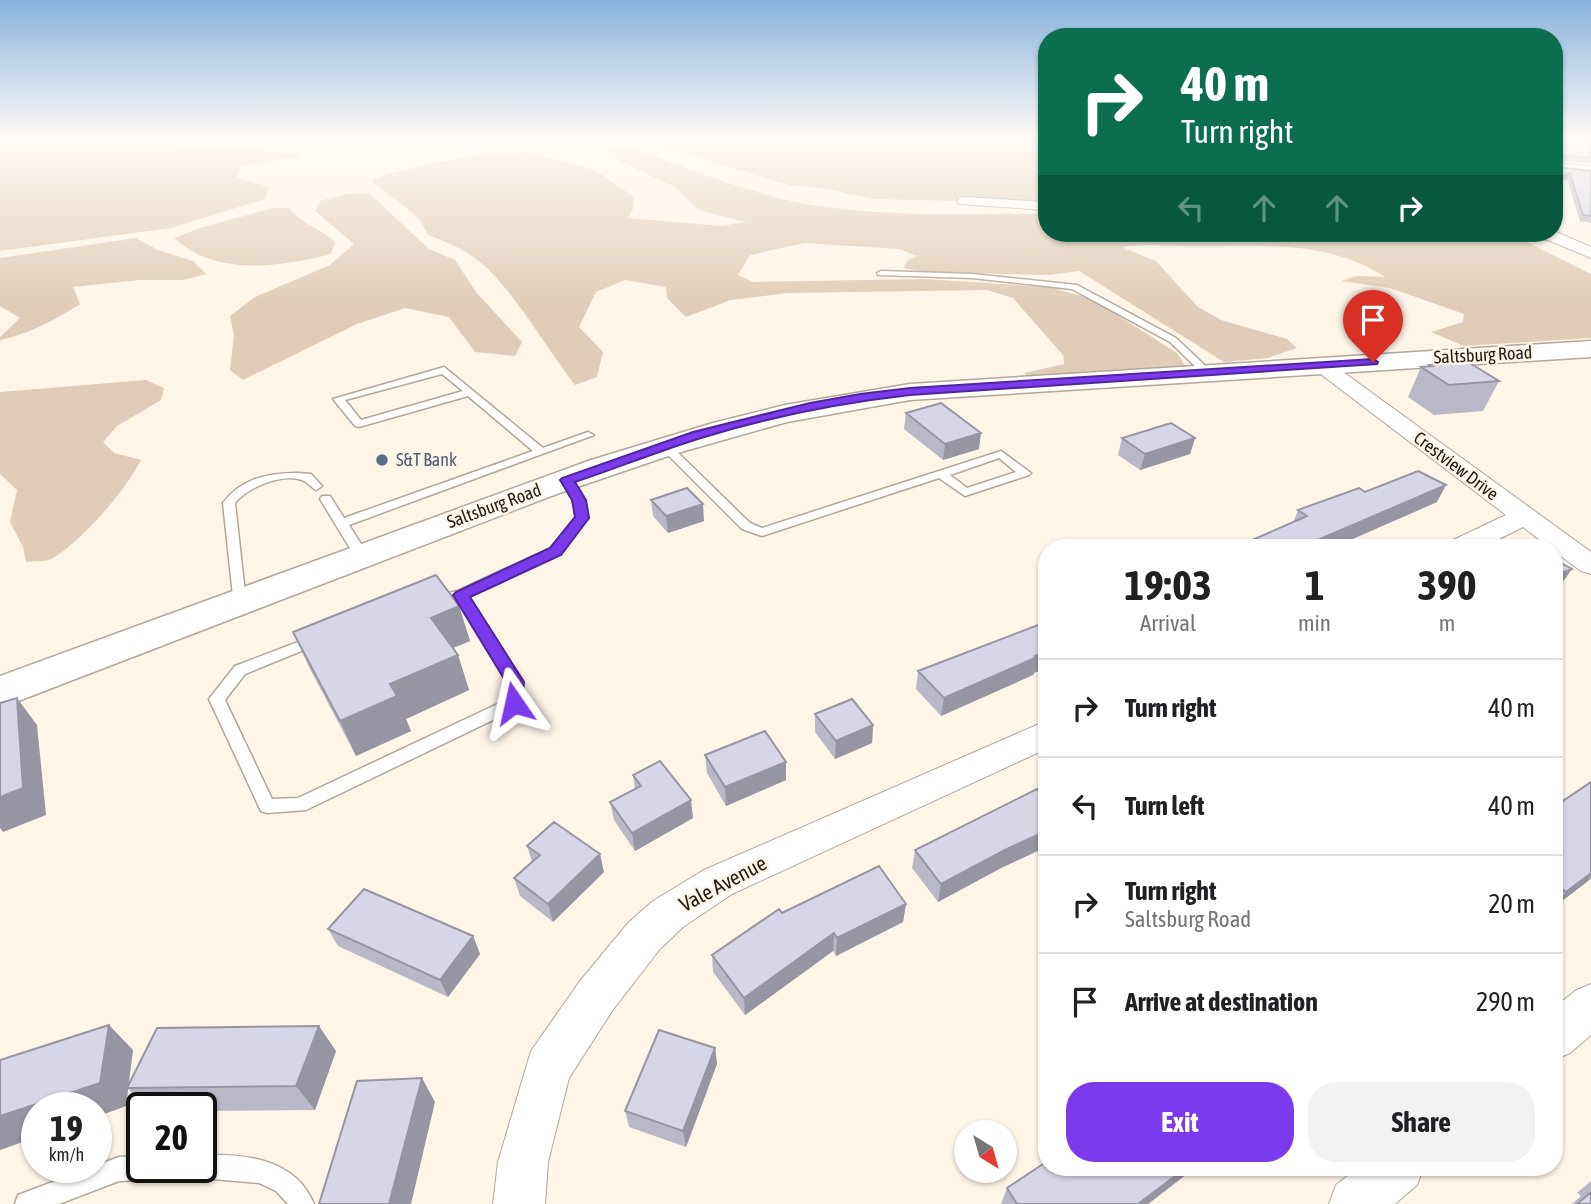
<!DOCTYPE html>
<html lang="en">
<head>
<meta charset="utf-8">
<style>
  :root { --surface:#fff; --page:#f2f2f2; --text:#202124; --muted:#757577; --line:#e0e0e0; --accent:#7c3aed }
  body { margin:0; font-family:"Asap Condensed",sans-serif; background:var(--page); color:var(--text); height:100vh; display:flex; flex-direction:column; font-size:26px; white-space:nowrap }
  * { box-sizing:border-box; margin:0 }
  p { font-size:23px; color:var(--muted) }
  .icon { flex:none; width:38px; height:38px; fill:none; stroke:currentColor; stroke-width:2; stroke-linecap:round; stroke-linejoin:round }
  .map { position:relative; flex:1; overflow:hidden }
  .panel { position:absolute; left:1038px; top:539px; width:525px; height:637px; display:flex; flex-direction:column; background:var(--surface); border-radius:28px; box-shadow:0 2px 5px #0004 }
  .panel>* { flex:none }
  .guide { position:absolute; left:1038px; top:28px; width:525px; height:214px; border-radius:28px; box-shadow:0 2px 5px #0004; background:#0b6e4f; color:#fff; overflow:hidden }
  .needle { width:46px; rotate:143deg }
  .tools { position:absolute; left:954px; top:1120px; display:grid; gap:14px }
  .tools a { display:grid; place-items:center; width:63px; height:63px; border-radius:50%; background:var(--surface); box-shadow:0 2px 5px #0004; font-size:35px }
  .speed { position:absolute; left:21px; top:1092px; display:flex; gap:14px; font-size:35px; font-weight:700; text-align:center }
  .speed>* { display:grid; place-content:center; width:91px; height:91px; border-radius:50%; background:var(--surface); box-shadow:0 2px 5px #0004; line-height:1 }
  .speed small { font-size:18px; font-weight:400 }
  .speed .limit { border:4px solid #111; border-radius:10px; background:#fff; color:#111 }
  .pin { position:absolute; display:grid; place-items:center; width:60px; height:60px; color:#fff; margin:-72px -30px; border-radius:50% 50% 50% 0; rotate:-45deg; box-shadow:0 0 7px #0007 }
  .pin .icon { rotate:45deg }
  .me { position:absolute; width:77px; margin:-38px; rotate:349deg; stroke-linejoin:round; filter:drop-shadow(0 0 5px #0008) }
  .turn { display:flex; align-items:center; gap:24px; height:147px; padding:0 28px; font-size:32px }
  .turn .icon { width:91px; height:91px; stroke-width:2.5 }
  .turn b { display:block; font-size:49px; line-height:60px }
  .lanes { display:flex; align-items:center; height:66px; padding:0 28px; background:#0003; justify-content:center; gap:35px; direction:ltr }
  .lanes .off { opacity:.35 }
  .eta { display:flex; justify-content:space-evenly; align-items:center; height:119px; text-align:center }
  .eta b { font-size:42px; font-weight:700; line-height:49px }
  .primary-button { display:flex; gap:14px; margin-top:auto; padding:14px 28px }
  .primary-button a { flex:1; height:80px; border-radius:28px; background:var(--accent); color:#fff; font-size:28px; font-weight:700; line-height:80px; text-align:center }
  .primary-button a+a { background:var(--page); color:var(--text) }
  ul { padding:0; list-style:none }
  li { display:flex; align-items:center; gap:21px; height:98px; padding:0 28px; border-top:2px solid var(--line) }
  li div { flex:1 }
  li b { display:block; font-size:26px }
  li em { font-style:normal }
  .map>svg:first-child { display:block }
  .green { fill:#dfcdb7 }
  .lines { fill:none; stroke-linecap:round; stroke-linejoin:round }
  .lane-casing { stroke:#b2a799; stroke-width:3 }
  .street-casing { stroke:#b2a799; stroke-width:2 }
  .secondary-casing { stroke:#b2a799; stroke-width:3 }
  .lane { fill:#fff; fill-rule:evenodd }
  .street { fill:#fff; fill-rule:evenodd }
  .secondary { fill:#fff; fill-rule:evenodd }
  .wall { fill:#b9b8c7 }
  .shaded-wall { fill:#9696a2 }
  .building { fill:#d7d6e7; stroke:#9696a2; stroke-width:2 }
  .route { fill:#7c3aed; stroke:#51269a; stroke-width:2 }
  .service-dot { fill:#5c6f8a; stroke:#fef5e9; stroke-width:2.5 }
  .labels { text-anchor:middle; stroke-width:5; stroke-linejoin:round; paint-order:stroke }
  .street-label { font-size:18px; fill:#211c17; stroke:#fef5e9 }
  .service-label { font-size:18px; fill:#4e5e75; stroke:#fef5e9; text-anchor:start }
  .near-street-label { font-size:21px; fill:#211c17; stroke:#fef5e9 }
</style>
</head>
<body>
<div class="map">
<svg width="1591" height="1204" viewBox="0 0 1591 1204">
  <rect width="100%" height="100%" fill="#fef5e9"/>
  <path class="green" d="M0 138H83L295 153 304 156 241 166 236 177 269 187 265 199 171 228 0 251Z
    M657 138H1046V203L873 199 828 189 789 185 663 147Z
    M622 145C681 165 740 191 801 203 881 218 965 213 1046 214V233H1492L1519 238 1591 274V338L1464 346 1431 332 1463 322 1464 314 1390 288 1341 281 1357 276 1385 277C1329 240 1260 246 1196 246 1171 246 1145 243 1121 247L1156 261 1198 307 1221 320 1287 339 1297 348 1268 358 1224 362 1079 271 1050 275 925 272 903 268 908 260 917 256 899 249 804 243 750 255 738 275 753 282 924 279 1049 287 1092 299 1177 353 1185 366 1028 377 1024 373 1064 364 1063 355 1013 298 987 290 787 293 731 300 686 317 667 298 666 287 625 280 596 292 579 327 603 352 597 377 575 385C546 348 516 293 481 263 466 250 447 242 428 235L419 218 371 181 388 174 439 162 494 153 529 152 595 170 634 197 633 209 628 218 722 226 745 222 698 210 675 187 620 161 610 149Z
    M369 193 429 249 455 260 476 292 522 342 515 356 475 352 449 317 405 308 357 324 243 380 230 370 234 335 230 316 255 297 330 265 354 244 315 211 320 201 345 194Z
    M273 208H289C299 222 322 229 335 242L331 254C281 267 216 277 174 238L200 228Z
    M136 238 158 250 193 261 206 274 183 280H140L73 287 80 304C55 320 29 334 0 340V337L20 318 0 306V258Z
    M146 380 164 388 161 400 117 426 103 442 114 453 141 460C125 491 83 540 53 558 47 562 34 561 26 562L23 547 10 522 17 490 0 474V392Z"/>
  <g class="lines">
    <g class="lane-casing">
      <path id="lane" d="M881 271 972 274 1077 285 1176 338 1213 373 1204 375 1170 342 1072 289 972 278 878 275 877 273Z
        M444 367 543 448 588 432 594 435 349 525 368 555 366 558H356L320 499 322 496H330L344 518 533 451 468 396 359 427 355 426 333 399ZM442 374 463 391 361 420 345 400Z
        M665 443 669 444 750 523 762 528 1001 451 1031 473 1029 475 965 496 939 478 762 536 742 529 659 446ZM999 458 1016 472 967 488 950 475Z
        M297 473 311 474 322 486 316 490C311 487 307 482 302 480 282 473 248 487 235 503L246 602 244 605H234L223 503C241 479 267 473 297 473Z
        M567 476 571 477 585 501 588 518 561 554 469 597 523 682 522 703 520 707 306 810 267 813 261 811 209 699 235 666 311 637H321L323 640 321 643 245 674 225 700 272 799 298 798 506 700 507 682 457 600 434 605 427 601 429 598 457 591 551 548 576 518 573 501 561 480Z
        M201 1155C245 1154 295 1158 314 1204H288L276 1191 259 1183 200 1178 119 1181 59 1204H15L18 1195 119 1157 142 1156V1167H201Z"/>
    </g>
    <g class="street-casing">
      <path id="street" d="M1554 163 1591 166V174L1554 171Z
        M964 197 1046 202V210L959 204 957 201 959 198Z
        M1554 231 1591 247V258L1548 240 1518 238 1510 233Z
        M1321 359 1328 361 1591 552V574L1581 571 1554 551V548H1550L1523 527 1481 548H1445L1449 542 1506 515 1314 369 1311 365 1314 361Z
        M1046 721V749L732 894 683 927 659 950 612 1011 569 1078 548 1162 545 1204H493L498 1162 531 1051 580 981 629 922 653 901 704 870Z
        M1591 984V1035L1570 1053 1554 1060V1008L1575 991Z
        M1359 1167H1424L1417 1185 1395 1204H1329L1336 1185Z"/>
    </g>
    <g class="secondary-casing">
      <path id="secondary" d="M1591 341V357L910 400 787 422 674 454 554 495 0 708V676L591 460 713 423 785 405 910 384Z"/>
    </g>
    <use href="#lane" class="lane"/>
    <use href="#street" class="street"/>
    <use href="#secondary" class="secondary"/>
  </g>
  <path class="wall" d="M1554 138H1591V163L1554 160 1555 167 1591 171V223L1580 221 1567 179 1554 184Z
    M1430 365 1499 381 1483 411 1434 415 1408 397 1421 367H1429Z
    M906 413 979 449 943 460 904 429Z
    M1122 438H1195L1190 454 1140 470 1118 455Z
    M1365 492 1437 502 1332 548H1223L1241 545 1293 523 1298 510Z
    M651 500 704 521 668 533 653 516Z
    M459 606 470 641 453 648 458 655 469 690 406 719 411 731 356 756 309 667 293 632Z
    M918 671 1034 673 1033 675 941 716 916 689Z
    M815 714 873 725 872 743 835 759 815 732Z
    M705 755 786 780 726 806 707 773Z
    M633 775 693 818 635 851 614 820 610 802 635 789Z
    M1591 782V878L1554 907V807Z
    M1046 788V847L1001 868 938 902 912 868 915 850Z
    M527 846 604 872 553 922 520 896 514 878 532 862Z
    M906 904 903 922 836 956 833 951 745 1015 713 972 712 955 782 913Z
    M328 929 473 936 480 954 448 997 338 946Z
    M715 1048 717 1064 686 1147 629 1127 625 1111Z
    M133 1050 128 1084 336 1051 315 1110 201 1111V1108H148L128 1089 126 1106 96 1117V1108Z
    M1046 1167H1196L1148 1204H1001L1007 1188Z
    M1591 1181V1204H1572L1581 1196 1577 1193Z"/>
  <path class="shaded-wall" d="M1570 173 1567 179 1554 184V180Z
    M981 433 979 449 943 460 945 444Z
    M1195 438 1190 454 1140 470 1145 454Z
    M1446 485 1437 502 1332 548H1299Z
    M703 504 704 521 668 533 666 516Z
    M1572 569 1560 586 1554 589V576Z
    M459 606 470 641 443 652 431 618Z
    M1046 651V668L1034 673 1033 675 941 716 944 698Z
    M458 655 469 690 406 719 411 731 356 756 340 721 390 684Z
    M17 698 37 725 46 815 3 832 0 828V797Z
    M873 725 872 743 835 759 836 741Z
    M786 762V780L726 806 725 787Z
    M691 800 693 818 635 851 632 833Z
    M1046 831V847L1001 868 938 902 941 884 1005 850Z
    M600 854 604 872 553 922 548 904Z
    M1591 872V878L1587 882 1554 907V906L1566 892Z
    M906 904 903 922 836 956 837 938Z
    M834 933 833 951 745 1015 744 998Z
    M473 936 480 954 448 997 440 980Z
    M109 1025 133 1050 126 1106 96 1117V1108H37V1137L0 1150V1116Z
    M319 1026 336 1051 315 1110 296 1086Z
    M715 1048 717 1064 686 1147 683 1131Z
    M422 1078 435 1102 411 1204H389Z
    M1187 1167H1196L1148 1204H1138Z"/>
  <path class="building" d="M1554 138H1591V158L1557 155 1554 158Z
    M1554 158 1555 167 1591 171V216L1583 215 1570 173 1554 180Z
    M1468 362 1499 381 1449 385 1421 367 1432 366 1430 365Z
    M941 403 981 433 945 444 906 413Z
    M1171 423 1195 438 1145 454 1122 438Z
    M1418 471 1446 485 1299 548H1223L1237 542 1241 545 1307 516 1298 510 1359 488 1365 492Z
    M687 488 703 504 666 516 651 500Z
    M1554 559 1572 569 1554 576Z
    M436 575 459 606 431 618 458 655 390 684 397 696 340 721 293 632Z
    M1046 622V651L1035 656 1037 657 944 698 918 671Z
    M17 698 23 788 0 797V703Z
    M852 699 873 725 836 741 815 714Z
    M765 731 786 762 725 787 705 755Z
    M660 761 691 800 632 833 610 802 641 786 633 775Z
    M1591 782V873L1566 892 1562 889 1554 896V807Z
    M1046 788V831L1005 850 941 884 915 850 1037 789 1040 792Z
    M554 822 600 854 548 904 514 878 540 855 527 846Z
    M879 866 906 904 837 938 834 933 744 998 712 955 779 909 782 913Z
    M364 889 473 936 440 980 328 929Z
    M109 1025 100 1083 0 1116V1060Z
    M319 1026 296 1086 127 1088 157 1028Z
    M659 1030 715 1048 683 1131 625 1111Z
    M422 1078 389 1204H319L357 1081Z
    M1046 1162V1167H1187L1138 1204H1017L1007 1188Z
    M1591 1192V1204H1577Z"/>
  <linearGradient id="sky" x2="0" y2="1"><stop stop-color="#88b3de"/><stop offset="0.45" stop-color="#fffaf5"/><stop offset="1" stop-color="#fffaf5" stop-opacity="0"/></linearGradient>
  <rect width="1591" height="307" fill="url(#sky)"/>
  <path class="route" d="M1373 359 1378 362 1377 364 910 395C839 403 769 417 701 438 659 451 617 468 575 482L586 500 589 518 561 555 470 597 524 682 521 708H508L505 703 506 682 453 595 456 592 550 548 575 517 572 500 560 480 562 478 693 432 810 403 860 394 910 388Z"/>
  <circle class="service-dot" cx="382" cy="460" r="7"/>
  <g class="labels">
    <g class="street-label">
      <text transform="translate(1483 355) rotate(-3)" y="6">Saltsburg Road</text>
      <text transform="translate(1456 466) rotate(37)" y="6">Crestview Drive</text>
      <text transform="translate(494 506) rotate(-20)" y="6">Saltsburg Road</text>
    </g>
    <g class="service-label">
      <text x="396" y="466">S&amp;T Bank</text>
    </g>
    <g class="near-street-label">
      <text transform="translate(723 884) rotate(-28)" y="7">Vale Avenue</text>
    </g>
  </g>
</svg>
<div class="tools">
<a><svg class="needle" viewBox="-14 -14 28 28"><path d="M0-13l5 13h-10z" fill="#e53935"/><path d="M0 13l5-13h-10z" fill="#757577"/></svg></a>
</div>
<div class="speed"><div>19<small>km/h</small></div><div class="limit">20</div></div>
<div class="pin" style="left:1373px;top:362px;background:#d93025"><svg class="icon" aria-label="arrive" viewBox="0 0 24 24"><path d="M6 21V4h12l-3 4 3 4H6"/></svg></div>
<svg class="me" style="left:514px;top:703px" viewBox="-20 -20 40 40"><path d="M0-17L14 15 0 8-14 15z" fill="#7c3aed" stroke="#fff" stroke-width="4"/></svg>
<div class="guide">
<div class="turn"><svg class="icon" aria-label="right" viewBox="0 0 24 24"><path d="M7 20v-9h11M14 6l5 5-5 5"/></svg><div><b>40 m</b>Turn right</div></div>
<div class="lanes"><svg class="icon off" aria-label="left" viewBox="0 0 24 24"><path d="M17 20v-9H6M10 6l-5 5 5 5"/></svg><svg class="icon off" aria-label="ahead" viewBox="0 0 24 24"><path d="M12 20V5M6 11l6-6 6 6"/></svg><svg class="icon off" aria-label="ahead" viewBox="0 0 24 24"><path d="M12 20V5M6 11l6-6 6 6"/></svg><svg class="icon" aria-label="right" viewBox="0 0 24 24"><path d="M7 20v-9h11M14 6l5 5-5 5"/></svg></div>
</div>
<section class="panel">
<div class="eta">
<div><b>19:03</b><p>Arrival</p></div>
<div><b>1</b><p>min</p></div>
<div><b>390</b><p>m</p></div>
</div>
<ul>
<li><svg class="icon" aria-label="right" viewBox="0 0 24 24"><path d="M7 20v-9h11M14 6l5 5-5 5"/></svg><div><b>Turn right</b></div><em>40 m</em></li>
<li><svg class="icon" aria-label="left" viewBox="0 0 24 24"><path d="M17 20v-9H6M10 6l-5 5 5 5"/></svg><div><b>Turn left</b></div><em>40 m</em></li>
<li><svg class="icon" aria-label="right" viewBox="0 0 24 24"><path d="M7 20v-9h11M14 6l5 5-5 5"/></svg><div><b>Turn right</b><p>Saltsburg Road</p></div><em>20 m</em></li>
<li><svg class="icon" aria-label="arrive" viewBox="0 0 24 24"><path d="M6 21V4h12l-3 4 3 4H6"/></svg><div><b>Arrive at destination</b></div><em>290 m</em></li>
</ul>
<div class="primary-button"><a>Exit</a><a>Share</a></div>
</section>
</div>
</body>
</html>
